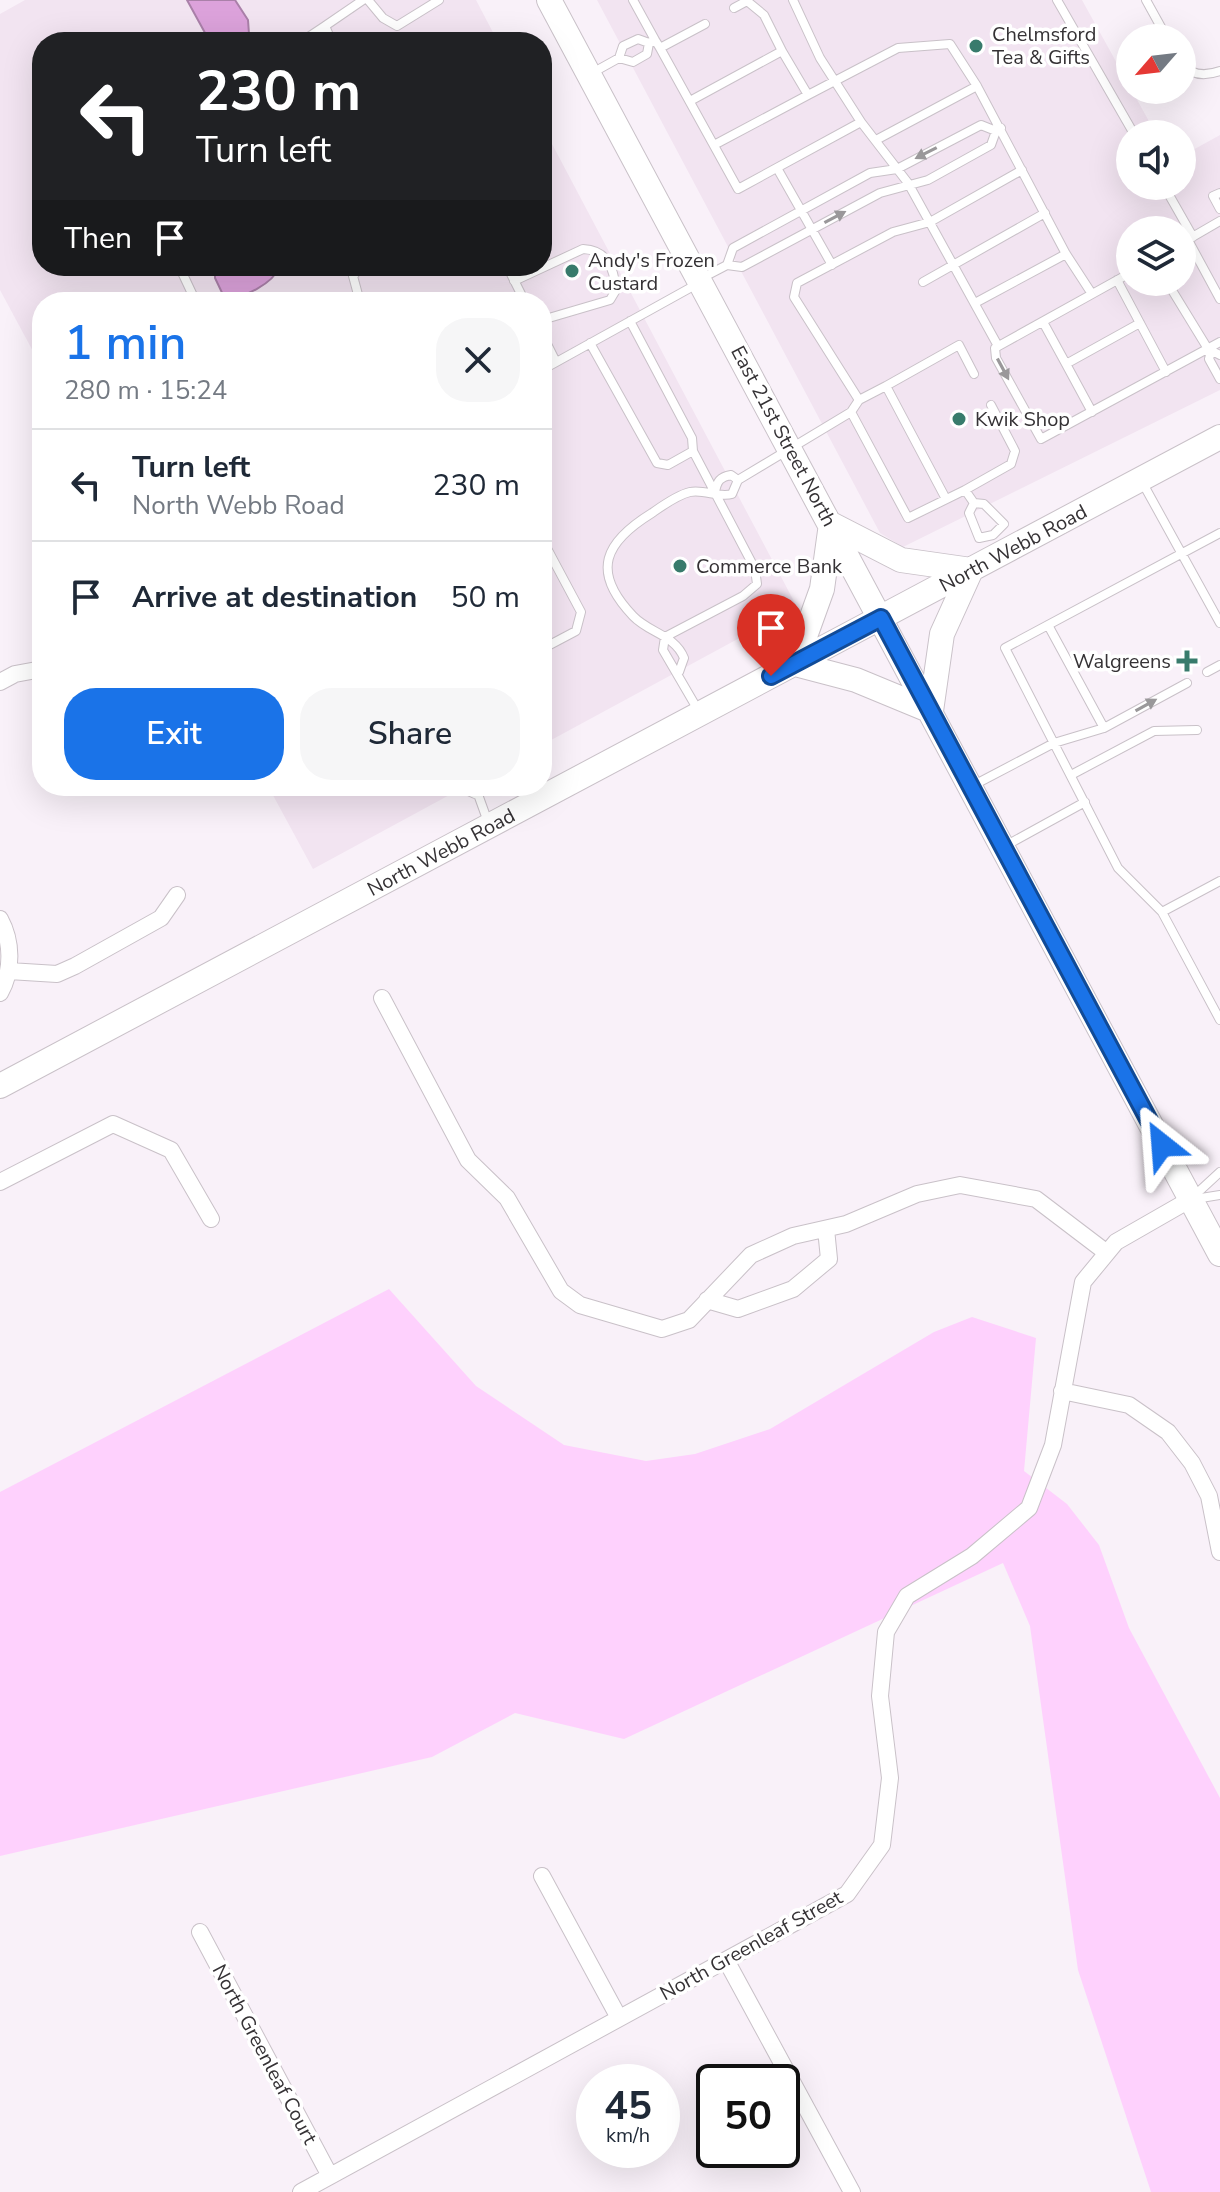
<!DOCTYPE html>
<html lang="en">
<head>
<meta charset="utf-8">
<style>
  :root { --surface:#fff; --page:#f6f6f7; --text:#1f2937; --muted:#747a83; --line:#e0e1e3; --accent:#1a73e8 }
  body { margin:0; font-family:"Nunito Sans",sans-serif; background:var(--page); color:var(--text); height:100vh; display:flex; flex-direction:column; font-size:30px; white-space:nowrap }
  * { box-sizing:border-box; margin:0 }
  p { font-size:26px; color:var(--muted) }
  .icon { flex:none; width:44px; height:44px; fill:none; stroke:currentColor; stroke-width:2; stroke-linecap:round; stroke-linejoin:round }
  .map { position:relative; flex:1; overflow:hidden }
  .details { position:absolute; left:32px; top:292px; width:520px; height:504px; display:flex; flex-direction:column; background:var(--surface); border-radius:32px; box-shadow:0 8px 32px #0002 }
  .details>* { flex:none }
  .banner { position:absolute; left:32px; top:32px; width:520px; height:244px; border-radius:32px; box-shadow:0 8px 32px #0002; background:#202124; color:#fff; overflow:hidden }
  .needle { width:52px; rotate:242deg }
  .buttons { position:absolute; left:1116px; top:24px; display:grid; gap:16px }
  .buttons a { display:grid; place-items:center; width:80px; height:80px; border-radius:50%; background:var(--surface); box-shadow:0 8px 32px #0002; font-size:40px }
  .speed { position:absolute; left:576px; top:2064px; display:flex; gap:16px; font-size:40px; font-weight:700; text-align:center }
  .speed>* { display:grid; place-content:center; width:104px; height:104px; border-radius:50%; background:var(--surface); box-shadow:0 8px 32px #0002; line-height:1 }
  .speed small { font-size:20px; font-weight:400 }
  .speed .limit { border:4px solid #111; border-radius:12px; background:#fff; color:#111 }
  .pin { position:absolute; display:grid; place-items:center; width:68px; height:68px; color:#fff; margin:-82px -34px; border-radius:50% 50% 50% 0; rotate:-45deg; box-shadow:0 0 8px #0007 }
  .pin .icon { rotate:45deg }
  .me { position:absolute; width:88px; margin:-44px; rotate:332deg; stroke-linejoin:round; filter:drop-shadow(0 0 6px #0008) }
  .turn { display:flex; align-items:center; gap:28px; height:168px; padding:0 32px; font-size:36px }
  .turn .icon { width:104px; height:104px; stroke-width:2.5 }
  .turn b { display:block; font-size:56px; line-height:68px }
  .then { display:flex; align-items:center; height:76px; padding:0 32px; background:#0003; gap:16px; font-size:30px }
  .round { display:grid; place-items:center; flex:none; width:84px; height:84px; border-radius:32px; background:var(--page) }
  .head { display:flex; align-items:center; justify-content:space-between; height:136px; padding:0 32px }
  h1 { font-size:48px; font-weight:600; line-height:60px; color:var(--accent) }
  .primary-button { display:flex; gap:16px; margin-top:auto; padding:16px 32px }
  .primary-button a { flex:1; height:92px; border-radius:32px; background:var(--accent); color:#fff; font-size:32px; font-weight:600; line-height:92px; text-align:center }
  .primary-button a+a { background:var(--page); color:var(--text) }
  ul { padding:0; list-style:none }
  li { display:flex; align-items:center; gap:24px; height:112px; padding:0 32px; border-top:2px solid var(--line) }
  li div { flex:1 }
  li b { display:block; font-size:30px }
  li em { font-style:normal }
  .map>svg:first-child { display:block }
  .built { fill:#f2e4f1; fill-rule:evenodd }
  .green { fill:#fed1fd }
  .water { fill:#dca2db; stroke:#aa80a9; stroke-width:2 }
  .lines { fill:none; stroke-linecap:round; stroke-linejoin:round }
  .service-casing { stroke:#c9c1c8; stroke-width:10 }
  .minor-casing { stroke:#c9c1c8; stroke-width:18 }
  .secondary-casing { stroke:#c9c1c8; stroke-width:26 }
  .service { stroke:#fff; stroke-width:8 }
  .minor { stroke:#fff; stroke-width:16 }
  .secondary { stroke:#fff; stroke-width:24 }
  .oneway { fill:#9a989a }
  .route-casing { stroke:#114b97; stroke-width:20 }
  .route { stroke:#1a73e8; stroke-width:14 }
  .poi-dot { fill:#387b6c; stroke:#fff; stroke-width:3 }
  .labels { text-anchor:middle; stroke-width:7; stroke-linejoin:round; paint-order:stroke }
  .poi-label { font-size:20px; fill:#353235; stroke:#fff; text-anchor:start }
  .street-label { font-size:20px; fill:#353235; stroke:#fff }
</style>
</head>
<body>
<div class="map">
<svg width="1220" height="2192" viewBox="0 0 1220 2192">
  <rect width="100%" height="100%" fill="#f9f1f9"/>
  <path class="built" d="M25 0H476L498 42H42V266H542V125L797 607 542 745V302H42V368L0 290V14Z
    M597 0H1082L1156 134H1130V186H1182V156L1220 135V390L903 547 880 533ZM1130 230H1182V282H1130Z
    M268 786H466L313 869Z"/>
  <path class="green" d="M389 1289 476 1386 564 1445 646 1461 695 1454 770 1429 934 1332 972 1317 1036 1338 1024 1471 1067 1504 1099 1545 1129 1628 1220 1798V2192H1151L1078 1970 1030 1626 1003 1563 624 1739 515 1713 432 1757 0 1856V1492Z"/>
  <path class="water" d="M187 0H235L248 20 249 34 241 42H210Z
    M215 266H280C273 284 244 298 225 299L215 278Z"/>
  <g class="lines">
    <g class="service-casing">
      <path id="service" d="M368 0 383 18 397 26 439 0
        M633 0 655 40
        M1057 0 1134 134
        M1146 0 1167 38
        M734 8 747 1 764 15 782 51
        M638 39 649 43 647 54 633 62 619 58 623 46Z
        M301 42 325 26
        M332 42 325 26 363 0
        M649 43 655 40 660 48 738 189 861 122 820 58 793 0
        M660 48 705 24
        M1182 64C1192 76 1206 76 1220 71
        M592 73 619 58
        M977 86 1066 254 1092 294
        M690 101 782 51 808 95 898 48 950 44 977 86 876 140
        M861 122 908 183 998 346
        M714 145 808 95
        M777 168 832 265
        M1164 186 1193 237
        M1220 193 1213 196 1220 209
        M1188 240 1220 299
        M1182 243 1220 221
        M727 265 733 248 870 173 897 169 981 125 996 131
        M179 266 196 302
        M507 266 525 302
        M1130 273 995 348 996 358 1041 439 1220 342
        M702 278 727 265 742 267 880 193 928 180 991 145 996 131 1001 128
        M1117 280 1166 372
        M514 281 583 249C608 250 614 269 616 290L610 300 542 320
        M923 282 1045 213
        M1167 282 1208 349 1220 355
        M360 302 353 276 362 266
        M975 303 1066 254
        M630 321 692 438 693 451 755 569 757 584 743 596 665 637
        M1043 322 1066 364
        M542 334 556 362
        M590 343 657 463 668 465 693 451
        M1211 351 1209 359 1220 379
        M542 370 699 283
        M886 386 959 345 974 374
        M859 400 794 297 797 283 893 232 930 222 1022 170
        M851 412 859 400 886 386 946 499
        M1092 412 1066 364 1140 323
        M1141 480 1220 623
        M965 490 1011 464 1015 451 991 405
        M715 492C717 481 720 477 731 475L738 480
        M1220 533 1005 648 1118 868 1162 912 1220 1020
        M542 539 581 612 576 631 542 649
        M1048 625 1104 728
        M665 637 663 650 698 710
        M679 672 684 658C675 635 649 633 633 616 590 571 605 542 652 513 662 506 677 495 690 492 704 489 719 498 732 494L738 480 851 412 908 518 965 490 974 503 984 504 1004 524 993 535 979 538 969 513 974 503
        M1207 672 1220 665
        M1071 775 1154 731 1197 730
        M457 786 475 794
        M475 786 488 822
        M972 786 1054 743 1104 728 1187 683
        M1005 846 1085 802
        M1162 912 1220 881
        M1194 1196 1220 1172
        M1195 1199 1220 1195"/>
    </g>
    <g class="minor-casing">
      <path id="minor" d="M0 682 15 674 42 669
        M0 919C12 941 13 970 0 993
        M9 971 57 974 75 966 161 918 177 895
        M382 998 468 1160 507 1198 561 1291 580 1305 662 1329 689 1320 751 1255 793 1236 846 1224 917 1194 960 1185 1036 1199 1107 1253
        M0 1182 113 1124 171 1150 211 1219
        M707 1300 738 1309 793 1289 829 1259 826 1229
        M1062 1391 1129 1405 1168 1432 1192 1463 1209 1496 1220 1552
        M542 1876 619 2018
        M200 1932 330 2176
        M726 1960 852 2192
        M301 2192 847 1894 882 1845 890 1778 880 1696 886 1632 907 1596 972 1556 1029 1508 1053 1445 1083 1282 1116 1242 1191 1199"/>
    </g>
    <g class="secondary-casing">
      <path id="secondary" d="M549 0 1220 1254
        M831 524 901 560 971 570 942 634 931 711 856 680 795 664 822 589Z
        M0 1086 1220 437"/>
    </g>
    <use href="#service" class="service"/>
    <use href="#minor" class="minor"/>
    <use href="#secondary" class="secondary"/>
  </g>
  <defs><path id="oneway-solid" d="M-6-.8H1V-3.2L6.5 0L1 3.2V.8H-6Z" transform="scale(2)"/></defs>
  <g class="oneway">
    <use href="#oneway-solid" transform="translate(926 153) rotate(153)"/>
    <use href="#oneway-solid" transform="translate(835 217) rotate(-28)"/>
    <use href="#oneway-solid" transform="translate(1003 369) rotate(62)"/>
    <use href="#oneway-solid" transform="translate(1146 705) rotate(-29)"/>
  </g>
  <g class="lines">
    <g class="route-casing">
      <path id="route" d="M771 676 881 618 1162 1145"/>
    </g>
    <use href="#route" class="route"/>
  </g>
  <g class="poi-dot">
    <circle cx="976" cy="46" r="8"/>
    <circle cx="572" cy="271" r="8"/>
    <circle cx="959" cy="419" r="8"/>
    <circle cx="680" cy="566" r="8"/>
    <path d="M1183 649h8v8h8v8h-8v8h-8v-8h-8v-8h8z"/>
  </g>
  <g class="labels">
    <g class="poi-label">
      <text x="992" y="41">Chelmsford<tspan x="992" dy="23">Tea &amp; Gifts</tspan></text>
      <text x="588" y="267">Andy's Frozen<tspan x="588" dy="23">Custard</tspan></text>
      <text x="975" y="426">Kwik Shop</text>
      <text x="696" y="573">Commerce Bank</text>
      <text x="1171" y="668" text-anchor="end">Walgreens</text>
    </g>
    <g class="street-label">
      <text transform="translate(784 436) rotate(62)" y="7">East 21st Street North</text>
      <text transform="translate(1013 548) rotate(-28)" y="7">North Webb Road</text>
      <text transform="translate(441 852) rotate(-28)" y="7">North Webb Road</text>
      <text transform="translate(751 1945) rotate(-29)" y="7">North Greenleaf Street</text>
      <text transform="translate(265 2054) rotate(62)" y="7">North Greenleaf Court</text>
    </g>
  </g>
</svg>
<div class="buttons">
<a><svg class="needle" viewBox="-14 -14 28 28"><path d="M0-13l5 13h-10z" fill="#e53935"/><path d="M0 13l5-13h-10z" fill="#747a83"/></svg></a>
<a><svg class="icon" aria-label="sound" viewBox="0 0 24 24"><path d="M4 9h4l5-4v14l-5-4H4zM17 9q2 3 0 6"/></svg></a>
<a><svg class="icon" aria-label="layers" viewBox="0 0 24 24"><path d="M12 4l9 5-9 5-9-5zM3 14l9 5 9-5"/></svg></a>
</div>
<div class="speed"><div>45<small>km/h</small></div><div class="limit">50</div></div>
<div class="pin" style="left:771px;top:676px;background:#d93025"><svg class="icon" aria-label="arrive" viewBox="0 0 24 24"><path d="M6 21V4h12l-3 4 3 4H6"/></svg></div>
<svg class="me" style="left:1162px;top:1145px" viewBox="-20 -20 40 40"><path d="M0-17L14 15 0 8-14 15z" fill="#1a73e8" stroke="#fff" stroke-width="4"/></svg>
<div class="banner">
<div class="turn"><svg class="icon" aria-label="left" viewBox="0 0 24 24"><path d="M17 20v-9H6M10 6l-5 5 5 5"/></svg><div><b>230 m</b>Turn left</div></div>
<div class="then">Then<svg class="icon" aria-label="arrive" viewBox="0 0 24 24"><path d="M6 21V4h12l-3 4 3 4H6"/></svg></div>
</div>
<section class="details">
<div class="head"><div><h1>1 min</h1><p>280 m · 15:24</p></div><a class="round"><svg class="icon" aria-label="close" viewBox="0 0 24 24"><path d="M6 6l12 12M18 6L6 18"/></svg></a></div>
<ul>
<li><svg class="icon" aria-label="left" viewBox="0 0 24 24"><path d="M17 20v-9H6M10 6l-5 5 5 5"/></svg><div><b>Turn left</b><p>North Webb Road</p></div><em>230 m</em></li>
<li><svg class="icon" aria-label="arrive" viewBox="0 0 24 24"><path d="M6 21V4h12l-3 4 3 4H6"/></svg><div><b>Arrive at destination</b></div><em>50 m</em></li>
</ul>
<div class="primary-button"><a>Exit</a><a>Share</a></div>
</section>
</div>
</body>
</html>
